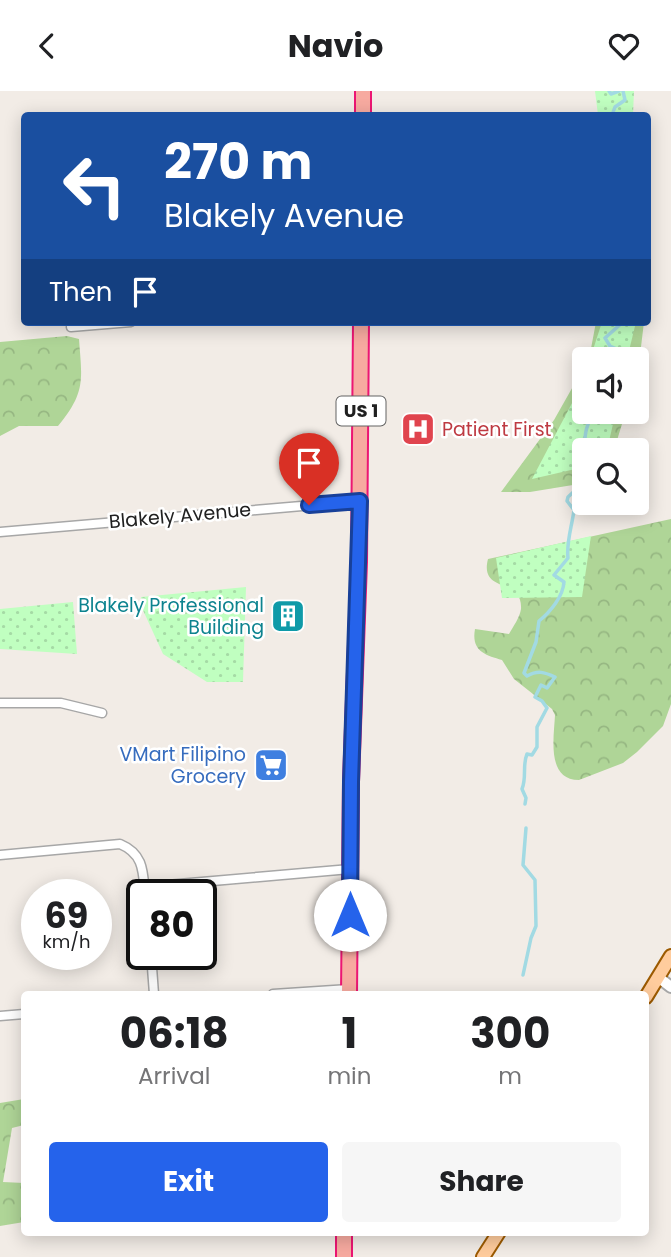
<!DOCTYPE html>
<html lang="en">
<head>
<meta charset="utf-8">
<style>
  :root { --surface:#fff; --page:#f6f6f6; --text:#202124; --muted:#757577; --accent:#2563eb }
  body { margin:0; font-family:Poppins,sans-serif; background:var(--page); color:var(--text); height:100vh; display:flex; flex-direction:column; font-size:26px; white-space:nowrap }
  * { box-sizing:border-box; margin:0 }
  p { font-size:23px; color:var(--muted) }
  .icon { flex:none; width:38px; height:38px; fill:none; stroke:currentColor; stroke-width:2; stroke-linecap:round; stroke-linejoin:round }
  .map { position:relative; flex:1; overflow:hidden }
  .panel { position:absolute; left:21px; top:900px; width:628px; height:245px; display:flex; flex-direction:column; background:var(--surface); border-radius:7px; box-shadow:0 4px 18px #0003 }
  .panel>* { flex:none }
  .banner { position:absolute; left:21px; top:21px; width:630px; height:214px; border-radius:7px; box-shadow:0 4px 18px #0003; background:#1a4fa0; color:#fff; overflow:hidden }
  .controls { position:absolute; left:572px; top:256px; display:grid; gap:14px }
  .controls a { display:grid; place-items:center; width:77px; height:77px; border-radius:7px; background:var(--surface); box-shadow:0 4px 18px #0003; font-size:35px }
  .speed { position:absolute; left:21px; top:788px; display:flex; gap:14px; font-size:35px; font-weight:700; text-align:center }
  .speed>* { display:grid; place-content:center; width:91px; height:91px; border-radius:50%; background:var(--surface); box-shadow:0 4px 18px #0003; line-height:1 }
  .speed small { font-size:18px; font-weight:400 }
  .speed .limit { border:4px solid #111; border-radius:10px; background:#fff; color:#111 }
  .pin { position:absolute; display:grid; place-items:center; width:60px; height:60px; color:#fff; margin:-72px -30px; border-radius:50% 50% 50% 0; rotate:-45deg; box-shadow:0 0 7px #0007 }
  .pin .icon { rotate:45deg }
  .me { position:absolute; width:77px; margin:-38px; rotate:0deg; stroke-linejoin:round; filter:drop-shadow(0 0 5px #0008) }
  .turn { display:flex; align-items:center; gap:24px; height:147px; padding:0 28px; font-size:32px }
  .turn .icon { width:91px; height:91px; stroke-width:2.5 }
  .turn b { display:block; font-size:49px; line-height:60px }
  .then { display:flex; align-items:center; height:66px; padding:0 28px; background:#0003; gap:14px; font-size:26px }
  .eta { display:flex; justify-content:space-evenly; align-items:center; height:119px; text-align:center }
  .eta b { font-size:42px; font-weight:700; line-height:49px }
  .cta { display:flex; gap:14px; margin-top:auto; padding:14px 28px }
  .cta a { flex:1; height:80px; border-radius:7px; background:var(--accent); color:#fff; font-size:28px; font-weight:700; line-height:80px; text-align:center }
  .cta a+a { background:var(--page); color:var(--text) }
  header { display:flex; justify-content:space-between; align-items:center; height:91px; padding:0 28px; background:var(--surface); font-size:32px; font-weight:700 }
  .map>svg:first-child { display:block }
  .forest { fill:url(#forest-crowns) }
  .park { fill:url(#park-dots) }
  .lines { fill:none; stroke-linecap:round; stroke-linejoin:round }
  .stream { stroke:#a2dae3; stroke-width:3.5 }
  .minor-casing { stroke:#a7a7a7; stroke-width:11 }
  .tertiary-casing { stroke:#a7a7a7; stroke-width:14 }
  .primary-casing { stroke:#9c5a00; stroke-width:16 }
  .trunk-casing { stroke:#ec1673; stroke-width:18 }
  .minor { stroke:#fff; stroke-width:8 }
  .tertiary { stroke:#fff; stroke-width:10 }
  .primary { stroke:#ffcc9d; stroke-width:12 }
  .trunk { stroke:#f7aaa0; stroke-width:14 }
  .route-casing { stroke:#184099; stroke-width:18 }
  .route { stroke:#2563eb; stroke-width:12 }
  .labels { text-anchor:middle; stroke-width:5; stroke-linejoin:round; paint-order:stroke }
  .shield { fill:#fff; stroke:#636363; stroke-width:2 }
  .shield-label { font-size:18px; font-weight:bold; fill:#202020 }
  .health-label { font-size:19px; fill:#be3a42; stroke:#fff; text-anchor:start }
  .street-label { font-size:19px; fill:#202020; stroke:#fff }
  .culture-label { font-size:19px; fill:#0d838f; stroke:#fff; text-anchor:end }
  .shop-label { font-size:19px; fill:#366cbe; stroke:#fff; text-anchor:end }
</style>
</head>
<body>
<header><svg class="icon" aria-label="back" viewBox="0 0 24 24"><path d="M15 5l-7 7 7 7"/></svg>Navio<svg class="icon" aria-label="heart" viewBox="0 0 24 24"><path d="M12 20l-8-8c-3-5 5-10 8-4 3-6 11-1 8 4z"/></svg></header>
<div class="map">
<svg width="671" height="1166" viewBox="0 0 671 1166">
  <defs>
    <pattern id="forest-crowns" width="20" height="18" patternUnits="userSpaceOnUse" patternTransform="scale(1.75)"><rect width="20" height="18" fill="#afd597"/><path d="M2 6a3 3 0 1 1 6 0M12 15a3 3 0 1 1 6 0" fill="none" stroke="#96b782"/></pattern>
    <pattern id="park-dots" width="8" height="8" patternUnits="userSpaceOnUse" patternTransform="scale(1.75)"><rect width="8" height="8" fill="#c0ffc0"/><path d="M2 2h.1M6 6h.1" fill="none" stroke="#a5daa5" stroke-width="1.8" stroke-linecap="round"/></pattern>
  </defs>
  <rect width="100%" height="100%" fill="#f2ece6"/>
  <path class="forest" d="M596 231H644L637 289V268H589Z
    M67 245 79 248C82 289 86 301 58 335H19L0 345V251Z
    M584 276V320H626L614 359H584V390L579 393 530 401H501L554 329Z
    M671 428V613L663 635 637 661 623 672 579 689C546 689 554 646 555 624L552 618 514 588 502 569C485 564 471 560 475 538L509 543C513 536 520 526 521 518 523 486 479 503 488 468Z
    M24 1008V1034L12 1037 3 1091 24 1092V1131L0 1135V1012Z"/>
  <path class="park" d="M595 0H634L633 24H598Z
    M602 231H636L627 268H590Z
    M584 283V320H616L607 359H584V376L532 388 581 295Z
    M591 445 582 506 502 507 496 467Z
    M246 496 243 591H207L163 563 142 517 141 506Z
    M73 511 77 563 0 558V518Z"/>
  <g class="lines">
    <path class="stream" d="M609 0 611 3 619 0
      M612 24 615 16 625 9 623 0
      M620 268 622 263 619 259 610 255 605 247 623 231
      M585 359C584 345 586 330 597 320
      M525 713 526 707 522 698C527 686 522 675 527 663L532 664 537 656V636L547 617 542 610 535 606 541 594 547 597 555 586C544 581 538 579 527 585L524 582 536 551 539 530C550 521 563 506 564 491L554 484 568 467C566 452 572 435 574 419L567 410 568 406 581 394 584 380
      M523 884 531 847 536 835 535 789 523 774 526 737"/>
    <g class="minor-casing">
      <path id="minor" d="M71 236 131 231
        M0 441 360 410
        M0 612H61L102 622
        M0 764 120 753C144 763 143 781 145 803
        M144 796 350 778
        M151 863 154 903
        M273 903 349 898
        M0 925 24 923"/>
    </g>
    <g class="tertiary-casing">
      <path id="tertiary" d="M658 886 671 896"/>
    </g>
    <g class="primary-casing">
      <path id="primary" d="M646 906 671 865
        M483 1166 499 1141"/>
    </g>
    <g class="trunk-casing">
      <path id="trunk" d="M363 24V0
        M349 903 351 691 359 471 361 231
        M344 1166V1141"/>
    </g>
    <use href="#minor" class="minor"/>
    <use href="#tertiary" class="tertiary"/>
    <use href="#primary" class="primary"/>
    <use href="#trunk" class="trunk"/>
  </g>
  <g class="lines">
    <g class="route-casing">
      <path id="route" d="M309 414 360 410 351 691 350 824"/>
    </g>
    <use href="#route" class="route"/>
  </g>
  <defs>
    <g id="hospital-square" transform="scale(1.75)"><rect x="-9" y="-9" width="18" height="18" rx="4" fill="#e0444e" stroke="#fff"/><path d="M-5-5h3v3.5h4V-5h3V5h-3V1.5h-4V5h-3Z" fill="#fff"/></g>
    <g id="building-square" transform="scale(1.75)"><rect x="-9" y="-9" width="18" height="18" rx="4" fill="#0f9aa8" stroke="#fff"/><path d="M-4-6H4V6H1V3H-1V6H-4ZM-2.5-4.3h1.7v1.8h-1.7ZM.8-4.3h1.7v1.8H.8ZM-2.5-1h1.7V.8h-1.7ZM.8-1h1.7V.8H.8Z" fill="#fff"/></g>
    <g id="supermarket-square" transform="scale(1.75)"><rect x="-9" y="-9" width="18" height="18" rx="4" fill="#3f7fe0" stroke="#fff"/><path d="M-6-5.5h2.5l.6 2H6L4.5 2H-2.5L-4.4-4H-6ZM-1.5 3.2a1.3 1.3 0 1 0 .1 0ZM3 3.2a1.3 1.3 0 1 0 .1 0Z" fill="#fff"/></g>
  </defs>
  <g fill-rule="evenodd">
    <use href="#hospital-square" x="418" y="338"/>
    <use href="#building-square" x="288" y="525"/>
    <use href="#supermarket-square" x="271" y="674"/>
  </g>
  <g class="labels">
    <rect class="shield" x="336.5" y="305.5" width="49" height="29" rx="5"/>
    <g class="shield-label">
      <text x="361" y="326">US 1</text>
    </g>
    <g class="health-label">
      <text x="442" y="345">Patient First</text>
    </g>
    <g class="street-label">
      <text transform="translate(180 424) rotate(-5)" y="7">Blakely Avenue</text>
    </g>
    <g class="culture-label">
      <text x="264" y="521">Blakely Professional<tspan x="264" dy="22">Building</tspan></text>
    </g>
    <g class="shop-label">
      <text x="246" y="670">VMart Filipino<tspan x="246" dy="22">Grocery</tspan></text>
    </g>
  </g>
</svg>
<div class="controls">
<a><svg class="icon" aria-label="sound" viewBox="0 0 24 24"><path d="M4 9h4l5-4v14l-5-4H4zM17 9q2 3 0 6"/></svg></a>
<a><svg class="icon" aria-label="search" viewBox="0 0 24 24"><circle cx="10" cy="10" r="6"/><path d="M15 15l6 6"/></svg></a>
</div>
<div class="speed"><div>69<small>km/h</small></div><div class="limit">80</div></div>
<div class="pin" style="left:309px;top:414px;background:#d93025"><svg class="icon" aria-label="arrive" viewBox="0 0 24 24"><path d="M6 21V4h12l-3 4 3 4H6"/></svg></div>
<svg class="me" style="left:350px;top:824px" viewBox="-20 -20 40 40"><circle r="19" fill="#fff"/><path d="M0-13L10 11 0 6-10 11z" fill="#2563eb"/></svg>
<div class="banner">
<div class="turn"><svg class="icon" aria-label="left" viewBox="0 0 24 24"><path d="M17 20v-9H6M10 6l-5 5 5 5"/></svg><div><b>270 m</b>Blakely Avenue</div></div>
<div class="then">Then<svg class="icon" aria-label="arrive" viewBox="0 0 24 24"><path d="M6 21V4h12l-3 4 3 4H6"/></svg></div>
</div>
<section class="panel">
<div class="eta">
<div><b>06:18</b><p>Arrival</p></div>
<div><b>1</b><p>min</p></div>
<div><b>300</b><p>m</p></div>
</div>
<div class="cta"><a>Exit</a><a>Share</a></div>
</section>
</div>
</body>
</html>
